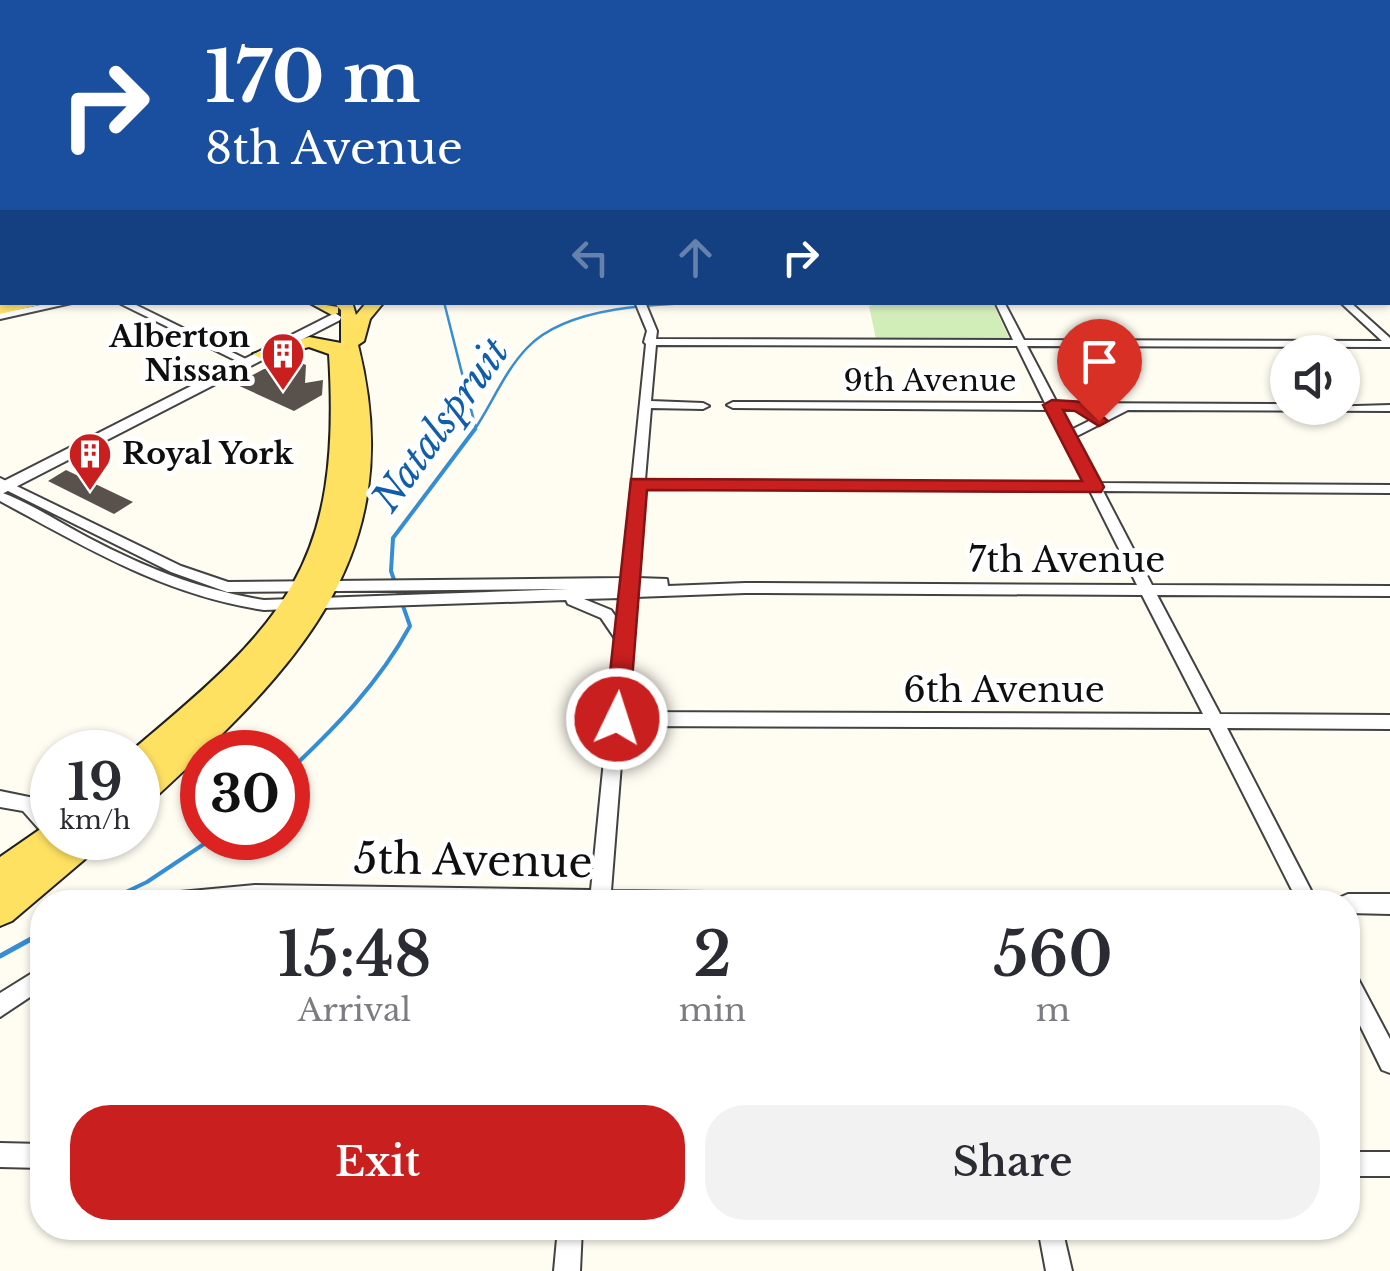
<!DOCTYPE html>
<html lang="en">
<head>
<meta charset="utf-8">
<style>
  :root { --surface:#fff; --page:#f2f2f3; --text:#2b2b33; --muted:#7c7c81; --accent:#c91f1e }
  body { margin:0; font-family:"Libre Baskerville",serif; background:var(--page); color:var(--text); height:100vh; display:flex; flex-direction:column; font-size:38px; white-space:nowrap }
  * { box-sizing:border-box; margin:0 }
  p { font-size:32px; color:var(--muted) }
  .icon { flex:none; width:55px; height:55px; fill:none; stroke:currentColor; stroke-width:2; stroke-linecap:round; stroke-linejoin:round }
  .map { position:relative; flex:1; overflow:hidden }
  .panel { position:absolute; left:30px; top:890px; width:1330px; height:350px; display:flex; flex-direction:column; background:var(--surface); border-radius:40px; box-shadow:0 2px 8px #0004 }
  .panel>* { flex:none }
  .guide { position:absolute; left:0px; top:0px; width:1390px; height:305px; box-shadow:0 2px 8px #0004; background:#1a4fa0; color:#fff; overflow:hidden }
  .controls { position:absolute; left:1270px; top:335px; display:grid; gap:20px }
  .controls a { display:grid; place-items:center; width:90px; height:90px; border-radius:50%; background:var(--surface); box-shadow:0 2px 8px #0004; font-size:50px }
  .speed { position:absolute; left:30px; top:730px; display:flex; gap:20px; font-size:50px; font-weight:700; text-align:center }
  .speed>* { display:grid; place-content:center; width:130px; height:130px; border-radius:50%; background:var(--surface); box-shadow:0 2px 8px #0004; line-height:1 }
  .speed small { font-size:25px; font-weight:400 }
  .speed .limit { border:15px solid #d22; background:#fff; color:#111 }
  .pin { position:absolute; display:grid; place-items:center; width:85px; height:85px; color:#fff; margin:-102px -42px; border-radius:50% 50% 50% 0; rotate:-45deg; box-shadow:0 0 10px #0007 }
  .pin .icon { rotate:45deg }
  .me { position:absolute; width:110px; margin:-55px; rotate:4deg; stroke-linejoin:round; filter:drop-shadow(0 0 8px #0008) }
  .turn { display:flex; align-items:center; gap:35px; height:210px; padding:0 40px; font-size:45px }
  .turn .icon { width:130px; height:130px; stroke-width:2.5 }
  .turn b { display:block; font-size:70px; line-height:85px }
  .lanes { display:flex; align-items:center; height:95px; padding:0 40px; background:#0003; justify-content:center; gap:50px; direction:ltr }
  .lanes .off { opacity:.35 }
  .eta { display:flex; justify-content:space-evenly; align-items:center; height:170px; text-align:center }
  .eta b { font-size:60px; font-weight:600; line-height:70px }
  .button { display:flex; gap:20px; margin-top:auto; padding:20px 40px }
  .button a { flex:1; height:115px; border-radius:40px; background:var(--accent); color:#fff; font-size:40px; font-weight:600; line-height:115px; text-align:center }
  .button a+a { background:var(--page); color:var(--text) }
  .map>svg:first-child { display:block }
  .green { fill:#d1edb8 }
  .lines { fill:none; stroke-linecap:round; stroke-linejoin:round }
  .stream-far2 { stroke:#358dd5; stroke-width:2.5 }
  .stream-far1 { stroke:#358dd5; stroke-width:4 }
  .stream { stroke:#358dd5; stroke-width:5 }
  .building { fill:#59514b }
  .minor-casing { stroke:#424242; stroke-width:4 }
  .tertiary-casing { stroke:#424242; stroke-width:4 }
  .primary-casing { stroke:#202020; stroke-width:4 }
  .motorway-casing { stroke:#202020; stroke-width:3 }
  .minor { fill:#fff; fill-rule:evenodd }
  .tertiary { fill:#fff; fill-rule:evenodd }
  .primary { fill:#ffe162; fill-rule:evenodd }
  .motorway { fill:#fca953; fill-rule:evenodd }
  .route { fill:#c91f1e; stroke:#831414; stroke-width:2.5 }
  .labels { text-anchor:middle; stroke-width:10; stroke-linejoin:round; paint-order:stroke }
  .far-poi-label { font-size:30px; font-weight:bold; fill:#0f0f0f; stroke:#fff; text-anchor:end }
  .far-street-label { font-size:30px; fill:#0f0f0f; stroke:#fff }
  .street-label { font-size:35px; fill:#0f0f0f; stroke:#fff }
  .water-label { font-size:38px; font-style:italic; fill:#105eaa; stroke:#fff }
  .near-street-label { font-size:42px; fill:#0f0f0f; stroke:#fff }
</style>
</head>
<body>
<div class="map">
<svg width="1390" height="1271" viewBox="0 0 1390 1271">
  <rect width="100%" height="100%" fill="#fffdf2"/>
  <path class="green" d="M889 302 993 303 1010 340 876 339 869 306Z"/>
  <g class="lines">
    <path class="stream-far2" d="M444 302 476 429
      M752 302H840
      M473 432C492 404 504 372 527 348 573 299 685 304 748 302"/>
    <path class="stream-far1" d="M288 772C335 728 379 683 410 626L391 571 393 538 475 429
      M105 902 147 882 213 838"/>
    <path class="stream" d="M0 956 42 933"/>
  </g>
  <path class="building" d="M301 363 306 365 305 383 323 380 322 395 294 411 235 384 264 369Z
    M66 470 133 502 114 514 48 481Z"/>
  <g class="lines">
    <g class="minor-casing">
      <path id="minor" d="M0 146H2V150H0Z
        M0 190H2V194H0Z
        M1388 287H1390V293H1388Z
        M55 302H76L0 319V313Z
        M117 302H130L252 362 243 364Z
        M635 302H645L657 331 656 339 1013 340 995 302H1004L1024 340 1382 341 1340 302H1350L1390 338V347L1027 346 1057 403 1288 404V408L1390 405V411L1128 410 1075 437 1099 483 1390 485V493L1103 491 1152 585 1390 586V596L1157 595 1220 714 1390 715V729L1227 728 1317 902H1298L1210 728 624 726 611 891 706 892 713 895 715 902H171L173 895 180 892 255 885 591 890 616 640 601 618 568 604 566 600 264 610C164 595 87 548 0 501V492C31 503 60 523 89 538 146 568 201 590 264 600L570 589 227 592 171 572 0 487V478L181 566 228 582 622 578 646 344 644 342 647 331ZM656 345 1017 346 1045 403 733 402 727 405 733 408 1049 410 1086 483 645 480 651 408 703 409 709 406 703 403 651 401ZM1060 410H1111L1071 430ZM644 488 1090 491 1137 585 745 583 668 586 667 579 637 578ZM745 593 1142 595 1203 714 625 712 635 597ZM621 598 618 620 611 610 584 599Z
        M0 791 34 798 52 818V838H57L52 839 46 837 23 811 0 807Z
        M911 892H1049L1056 895 1059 902H902L904 895Z
        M1348 894H1390V914L1348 913V902H1339L1341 897Z
        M42 967V989L0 1017V993Z
        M1348 970 1355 973 1390 1039V1073L1382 1070 1348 1001Z
        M0 1143 42 1144V1168L0 1167Z
        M1348 1152H1390V1176H1348Z
        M558 1228H582L580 1271H554Z
        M1038 1228H1062L1072 1271H1046Z"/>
    </g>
    <g class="tertiary-casing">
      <path id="tertiary" d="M335 313 341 317 340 320 0 495V483Z"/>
    </g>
    <g class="primary-casing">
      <path id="primary" d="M41 302 39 305 0 314V304Z
        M308 302 338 307 334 302H352L356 315 367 302H384L370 319 364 341 358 345C412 560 291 672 148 804L138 808V752H130C286 622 342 566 329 354L309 347 262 359 253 354 309 337 341 343V310L338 307V313L332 315Z
        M52 821V838H102L98 848 12 921 0 926V857Z"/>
    </g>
    <g class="motorway-casing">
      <path id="motorway" d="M1388 190H1390V198H1388Z
        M1388 244H1390V254H1388Z"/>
    </g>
    <use href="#minor" class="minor"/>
    <use href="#tertiary" class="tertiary"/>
    <use href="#primary" class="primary"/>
    <use href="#motorway" class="motorway"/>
  </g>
  <linearGradient id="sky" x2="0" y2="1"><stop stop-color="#93c4ef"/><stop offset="0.45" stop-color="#fffef9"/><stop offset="1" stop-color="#fffef9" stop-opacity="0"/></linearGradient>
  <rect width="1390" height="322" fill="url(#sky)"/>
  <path class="route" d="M1052 400 1085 402 1108 421 1099 426 1075 411 1063 410 1104 487 1101 492 647 490 629 719 617 729 608 726 605 719 631 479 1082 481 1043 405Z"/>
  <defs>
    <g id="building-pin" transform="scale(2.25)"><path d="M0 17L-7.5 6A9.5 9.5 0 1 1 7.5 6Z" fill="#c91f1e" stroke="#fff"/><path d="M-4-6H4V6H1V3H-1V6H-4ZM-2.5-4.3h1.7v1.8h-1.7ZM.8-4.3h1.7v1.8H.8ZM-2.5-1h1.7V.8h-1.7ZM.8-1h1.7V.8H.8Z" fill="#fff"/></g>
  </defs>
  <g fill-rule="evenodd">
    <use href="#building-pin" x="283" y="354"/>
    <use href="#building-pin" x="90" y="454"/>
  </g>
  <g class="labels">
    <g class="far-poi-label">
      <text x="250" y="347">Alberton<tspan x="250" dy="34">Nissan</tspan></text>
      <text x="122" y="464" text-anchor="start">Royal York</text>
    </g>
    <g class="far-street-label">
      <text x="930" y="391">9th Avenue</text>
    </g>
    <g class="street-label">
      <text x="1067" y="572">7th Avenue</text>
      <text x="1004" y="702">6th Avenue</text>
    </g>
    <g class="water-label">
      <text transform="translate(441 425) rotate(-54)" y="13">Natalspruit</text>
    </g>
    <g class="near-street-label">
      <text transform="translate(473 860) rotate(1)" y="15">5th Avenue</text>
    </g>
  </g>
</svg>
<div class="controls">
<a><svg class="icon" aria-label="sound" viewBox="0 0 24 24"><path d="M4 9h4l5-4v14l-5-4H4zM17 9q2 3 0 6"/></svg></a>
</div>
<div class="speed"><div>19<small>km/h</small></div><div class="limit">30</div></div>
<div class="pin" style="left:1099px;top:421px;background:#d93025"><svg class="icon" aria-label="arrive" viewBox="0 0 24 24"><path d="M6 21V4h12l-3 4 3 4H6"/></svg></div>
<svg class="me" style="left:617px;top:719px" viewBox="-20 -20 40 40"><circle r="17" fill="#c91f1e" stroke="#fff" stroke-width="3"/><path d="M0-11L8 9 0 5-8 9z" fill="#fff"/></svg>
<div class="guide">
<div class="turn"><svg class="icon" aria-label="right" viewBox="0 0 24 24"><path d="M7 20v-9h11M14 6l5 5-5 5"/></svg><div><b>170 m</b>8th Avenue</div></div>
<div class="lanes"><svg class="icon off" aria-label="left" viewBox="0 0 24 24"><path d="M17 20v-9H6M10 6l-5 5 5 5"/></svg><svg class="icon off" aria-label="ahead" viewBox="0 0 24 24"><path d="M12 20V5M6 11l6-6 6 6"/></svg><svg class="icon" aria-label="right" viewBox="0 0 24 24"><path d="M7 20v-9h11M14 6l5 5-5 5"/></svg></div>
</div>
<section class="panel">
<div class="eta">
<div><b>15:48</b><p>Arrival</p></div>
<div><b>2</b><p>min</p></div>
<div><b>560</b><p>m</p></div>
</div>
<div class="button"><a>Exit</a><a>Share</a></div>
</section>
</div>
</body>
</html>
